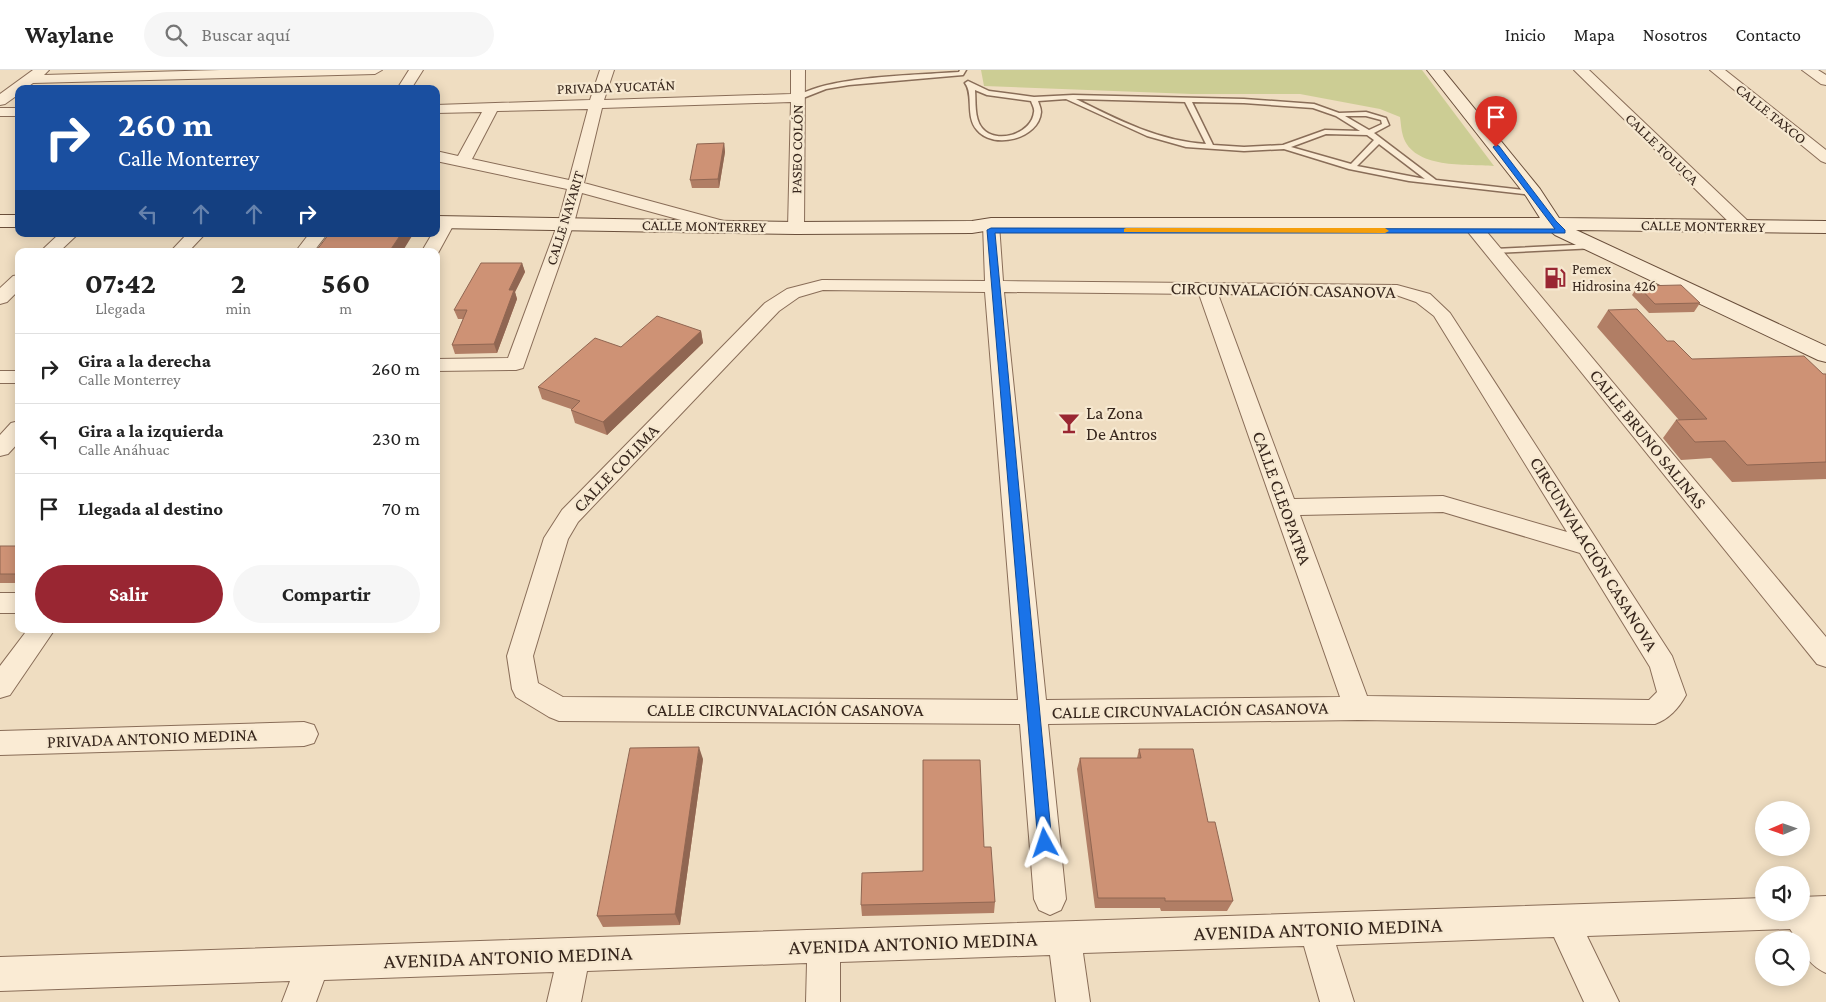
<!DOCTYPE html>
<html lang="es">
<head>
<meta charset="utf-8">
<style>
  :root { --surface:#fff; --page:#f6f6f6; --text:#222; --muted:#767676; --line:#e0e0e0; --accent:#992632 }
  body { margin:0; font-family:"Crimson Pro",serif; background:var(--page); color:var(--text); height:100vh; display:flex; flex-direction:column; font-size:19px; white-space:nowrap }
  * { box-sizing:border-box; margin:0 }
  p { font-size:16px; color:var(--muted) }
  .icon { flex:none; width:28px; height:28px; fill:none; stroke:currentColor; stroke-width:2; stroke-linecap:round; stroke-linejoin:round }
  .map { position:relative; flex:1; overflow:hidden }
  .panel { position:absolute; left:15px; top:178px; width:425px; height:385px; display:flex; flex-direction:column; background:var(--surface); border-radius:10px; box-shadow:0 2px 12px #0003 }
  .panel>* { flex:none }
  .hud { position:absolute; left:15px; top:15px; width:425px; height:152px; border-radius:10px; box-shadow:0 2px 12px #0003; background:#1a4fa0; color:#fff; overflow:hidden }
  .needle { width:32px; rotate:268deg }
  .fabs { position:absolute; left:1755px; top:731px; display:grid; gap:10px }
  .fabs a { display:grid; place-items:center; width:55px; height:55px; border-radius:50%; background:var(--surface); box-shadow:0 2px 12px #0003; font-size:25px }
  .pin { position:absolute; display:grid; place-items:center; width:42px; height:42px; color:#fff; margin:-51px -21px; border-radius:50% 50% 50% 0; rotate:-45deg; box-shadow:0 0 5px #0007 }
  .pin .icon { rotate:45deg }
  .me { position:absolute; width:55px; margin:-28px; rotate:355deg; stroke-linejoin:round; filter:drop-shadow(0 0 4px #0008) }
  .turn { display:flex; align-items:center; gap:18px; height:105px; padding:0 20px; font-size:22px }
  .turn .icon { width:65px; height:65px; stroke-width:2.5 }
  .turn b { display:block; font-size:35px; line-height:42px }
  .lanes { display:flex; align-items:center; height:48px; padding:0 20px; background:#0003; justify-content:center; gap:25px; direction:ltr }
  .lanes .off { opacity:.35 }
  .eta { display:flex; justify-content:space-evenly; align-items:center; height:85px; text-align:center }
  .eta b { font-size:30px; font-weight:700; line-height:35px }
  .primary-button { display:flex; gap:10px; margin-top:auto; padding:10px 20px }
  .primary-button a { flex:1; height:58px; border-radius:30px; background:var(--accent); color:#fff; font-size:20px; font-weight:700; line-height:58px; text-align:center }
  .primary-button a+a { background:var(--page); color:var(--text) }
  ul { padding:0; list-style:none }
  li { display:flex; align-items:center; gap:15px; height:70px; padding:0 20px; border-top:1px solid var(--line) }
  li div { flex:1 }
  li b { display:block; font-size:19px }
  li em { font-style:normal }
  header { display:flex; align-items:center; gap:30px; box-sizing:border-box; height:70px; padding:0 25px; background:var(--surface); border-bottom:1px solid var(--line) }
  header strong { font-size:24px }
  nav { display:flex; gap:28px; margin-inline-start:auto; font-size:18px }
  .search { width:350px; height:45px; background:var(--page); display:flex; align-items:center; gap:12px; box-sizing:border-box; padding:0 18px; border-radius:28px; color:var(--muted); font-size:19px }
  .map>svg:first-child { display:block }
  .green { fill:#cccd94 }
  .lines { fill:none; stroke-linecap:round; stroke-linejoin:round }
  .lane-casing { stroke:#896d58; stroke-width:3 }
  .street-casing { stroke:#896d58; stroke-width:2 }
  .secondary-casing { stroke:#6a4f3b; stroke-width:2 }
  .lane { fill:#faebd4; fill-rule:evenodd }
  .street { fill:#faebd4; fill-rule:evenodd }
  .secondary { fill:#faebd4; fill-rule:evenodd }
  .wall { fill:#b17e65 }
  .shaded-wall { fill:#906652 }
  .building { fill:#ce9275; stroke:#906652 }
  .route { fill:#1a73e8; stroke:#114b97 }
  .slow { fill:#f59e0b }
  .labels { text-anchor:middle; stroke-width:4.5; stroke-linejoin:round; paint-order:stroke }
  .far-street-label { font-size:15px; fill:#38271d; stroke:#f6e8d0 }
  .far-poi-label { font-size:15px; fill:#38271d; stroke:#f6e8d0; text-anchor:start }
  .street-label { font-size:18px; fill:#38271d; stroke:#f6e8d0 }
  .poi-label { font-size:18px; fill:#38271d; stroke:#f6e8d0; text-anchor:start }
  .near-street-label { font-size:21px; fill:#38271d; stroke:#f6e8d0 }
</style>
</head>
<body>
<header>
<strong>Waylane</strong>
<div class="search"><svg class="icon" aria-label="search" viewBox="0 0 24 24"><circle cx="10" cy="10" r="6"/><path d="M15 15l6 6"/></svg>Buscar aquí</div>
<nav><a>Inicio</a><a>Mapa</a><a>Nosotros</a><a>Contacto</a></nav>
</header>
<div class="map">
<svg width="1826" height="932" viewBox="0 0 1826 932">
  <rect width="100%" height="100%" fill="#efddc1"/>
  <path class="green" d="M981 0H1422L1494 96C1466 94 1413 99 1403 66 1401 60 1401 53 1400 47L1380 39 1300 24H1192L984 16Z"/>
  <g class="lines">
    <g class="lane-casing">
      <path id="lane" d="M960 0H966L963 5 849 15 826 19 798 30 795 28C824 6 919 5 959 2Z
        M968 11 989 21 1034 27 1073 25 1244 29 1314 34 1339 43 1366 42 1386 48 1389 55 1374 63 1436 110 1533 121 1537 123 1533 125 1409 111 1349 99 1284 79 1244 81 1186 77 1147 66 1066 29 1038 31C1039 34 1041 38 1041 42 1039 69 993 80 977 60 965 47 974 24 965 13ZM975 20 987 25 1031 31C1032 34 1035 39 1034 42 1032 64 996 75 982 58 974 48 976 32 975 20ZM1076 29 1185 32 1206 74C1159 71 1118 50 1076 29ZM1192 32 1244 33 1313 38 1336 46 1360 61 1325 60 1283 75 1244 77 1213 75ZM1345 46H1366L1381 50 1382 54 1369 60ZM1326 64 1367 65 1374 70 1351 94 1291 77ZM1379 74 1425 109 1357 96Z
        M1593 174 1597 176 1596 178 1494 183 1490 181 1494 179Z"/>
    </g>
    <g class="street-casing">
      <path id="street" d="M33 0H49L44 5 220 0H382L375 4 33 13 25 19H19V24L5 34 0 35V24Z
        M409 0H423L411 19H397Z
        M600 0H614L604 30 791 24V0H805L804 158 802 162H790L788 158 791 32 602 38 584 113 731 153 733 157 731 161 725 162 582 123 574 153 523 298 516 300 436 301V289L508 288 558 153 567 119 436 91V81L458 86 482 42 436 43V35L590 30ZM588 39 569 110 472 89 497 41Z
        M1574 0H1589L1750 153 1752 157 1750 161H1738Z
        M1710 0H1725L1826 80V93L1821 91Z
        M1802 0H1818L1826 5V15L1821 14Z
        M0 38H19V46H0Z
        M447 147 453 148 455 152 437 185 436 181H422L432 164H436V156L441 148Z
        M1470 148 1476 149 1826 567V597L1817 594 1464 157 1462 153 1464 149Z
        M991 149 997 150 999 154 1003 211 1397 215 1430 224 1450 243 1672 586 1686 625C1679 638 1669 649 1655 654L1358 650 1048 654 1066 829 1061 840 1050 845 1039 840 1034 829 1020 654 559 651 549 647 516 627 512 619 507 586 544 468 562 440 765 233 787 219 822 210 985 211 983 154 985 150ZM823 220 985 222 1018 630 563 627 538 613 533 586 568 469 578 452 779 241 799 227ZM1004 222 1199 224 1340 627 1046 630ZM1218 224 1396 225 1416 232 1434 246 1567 462 1443 426 1294 429ZM1443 442 1580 483 1650 597 1657 622 1649 630 1367 626 1300 445Z
        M59 164H78L60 181H41Z
        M187 164H205L189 181H171Z
        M309 164H327L314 181H296Z
        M19 205V220L7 232 0 234V218L13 206Z
        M0 301H19V313H0Z
        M19 351V372L8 384 0 386V365L11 353Z
        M0 523H19V543H0Z
        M28 559H55L10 625 0 628V596Z
        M304 652 314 655 318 664 314 673 304 676 0 685V661Z
        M1826 826V903C1813 897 1801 885 1801 870H1797L1790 859 1587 866 1619 932H1584L1554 867 1336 875 1354 932H1320L1304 876 1083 883 1090 932H1056L1050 885 840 892V932H806L807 893 587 901 581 932H547L554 902 324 910 316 932H282L290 911 0 921V887L1764 828V842H1801V827Z"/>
    </g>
    <g class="secondary-casing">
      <path id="secondary" d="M1427 0H1443L1540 119 1559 148 1826 151V163L1576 160 1826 276V292L1818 290 1555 165 1549 160H991L972 163 796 164 436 158V146L796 152 972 151 991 148H1540L1526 126Z
        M0 145H19V157H0Z"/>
    </g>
    <use href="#lane" class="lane"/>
    <use href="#street" class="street"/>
    <use href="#secondary" class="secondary"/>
  </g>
  <path class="wall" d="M724 73 725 82 719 118H692L690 110Z
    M522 193 525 202 515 222 517 229 497 283 455 284 452 275 463 249H458L454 240Z
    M1638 216 1700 233 1694 242 1649 243 1632 225Z
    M1608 240 1667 271 1692 289 1826 304V409L1732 412 1711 388 1681 390 1663 368 1676 350H1679L1597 257Z
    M701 261 703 273 607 365 575 353 571 340V339L542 329 538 317 621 277Z
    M0 476H19V513H0Z
    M1139 679 1208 752 1233 831 1227 841H1161L1160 838H1095L1077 699 1080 688H1137Z
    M703 689 680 855 603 857 597 846Z
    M984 777 995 832 994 843 862 846 861 835Z"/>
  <path class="shaded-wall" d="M724 73 725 82 719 118 718 109Z
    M401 164H411L412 166 404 179V181H392L391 179Z
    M522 193 525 202 515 222 517 229 497 283 494 274 509 220Z
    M701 261 703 273 607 365 603 352Z
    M699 677 703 689 680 855 675 844Z"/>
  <path class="building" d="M724 73 718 109 690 110 697 74Z
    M329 164H401L391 179H403L402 181H316Z
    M481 193H522L509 220H514L494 274 452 275 467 240H454Z
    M1681 215 1700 233 1655 234 1638 216Z
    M1637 239 1667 271H1674L1692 289 1804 286 1823 304H1826V392L1747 395 1725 371 1695 372 1676 350 1707 349 1608 240Z
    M657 246 701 261 603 352 571 340 580 331 538 317 595 268 621 277Z
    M0 476H19V504H0Z
    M699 677 675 844 597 846 630 678Z
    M1139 679H1193L1208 752H1215L1233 831H1165V828H1098L1080 688H1141Z
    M923 690H980L984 777H991L995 832 861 835 862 803 923 801Z"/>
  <path class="route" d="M1496 75 1499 76 1556 151 1565 160V163H995L1052 773 1050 778 1045 780 1040 778 1038 773 987 160 991 158 1555 159 1493 77Z"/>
  <path class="slow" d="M1126 158H1385L1389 161 1385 163 1124 162V159Z"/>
  <defs>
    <g id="fuel-bare" transform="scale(1.725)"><path d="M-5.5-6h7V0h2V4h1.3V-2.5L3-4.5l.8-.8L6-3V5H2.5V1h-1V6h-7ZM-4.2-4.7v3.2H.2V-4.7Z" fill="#992632" stroke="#f6e8d0" stroke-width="2.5" paint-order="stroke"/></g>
    <g id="bar-bare" transform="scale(1.725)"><path d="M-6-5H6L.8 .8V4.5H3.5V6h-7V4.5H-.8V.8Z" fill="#992632" stroke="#f6e8d0" stroke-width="2.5" paint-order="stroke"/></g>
  </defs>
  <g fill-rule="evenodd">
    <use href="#fuel-bare" x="1555" y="208"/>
    <use href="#bar-bare" x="1069" y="353"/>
  </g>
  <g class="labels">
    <g class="far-street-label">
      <text transform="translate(616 17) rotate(-2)" y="5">PRIVADA YUCATÁN</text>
      <text transform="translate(1771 44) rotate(39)" y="5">CALLE TAXCO</text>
      <text transform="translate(797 79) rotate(-89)" y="5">PASEO COLÓN</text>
      <text transform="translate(1662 79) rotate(44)" y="5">CALLE TOLUCA</text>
      <text transform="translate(565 148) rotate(-73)" y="5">CALLE NAYARIT</text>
      <text transform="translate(704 156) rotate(1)" y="5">CALLE MONTERREY</text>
      <text transform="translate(1703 156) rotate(1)" y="5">CALLE MONTERREY</text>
    </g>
    <g class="far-poi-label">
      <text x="1572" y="204">Pemex<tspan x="1572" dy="17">Hidrosina 426</tspan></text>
    </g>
    <g class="street-label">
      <text transform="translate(1283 220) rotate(1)" y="6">CIRCUNVALACIÓN CASANOVA</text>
      <text transform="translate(1648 369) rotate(51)" y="6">CALLE BRUNO SALINAS</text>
      <text transform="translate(616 398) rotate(-46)" y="6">CALLE COLIMA</text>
      <text transform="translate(1282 428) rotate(70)" y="6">CALLE CLEOPATRA</text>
      <text transform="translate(1594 484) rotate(58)" y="6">CIRCUNVALACIÓN CASANOVA</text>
      <text x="785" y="646">CALLE CIRCUNVALACIÓN CASANOVA</text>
      <text transform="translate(1190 640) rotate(-1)" y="6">CALLE CIRCUNVALACIÓN CASANOVA</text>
      <text transform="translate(152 668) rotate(-2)" y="6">PRIVADA ANTONIO MEDINA</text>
    </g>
    <g class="poi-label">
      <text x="1086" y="349">La Zona<tspan x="1086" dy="21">De Antros</tspan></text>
    </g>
    <g class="near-street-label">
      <text transform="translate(1318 859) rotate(-2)" y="7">AVENIDA ANTONIO MEDINA</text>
      <text transform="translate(913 873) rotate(-2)" y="7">AVENIDA ANTONIO MEDINA</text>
      <text transform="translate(508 887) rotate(-2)" y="7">AVENIDA ANTONIO MEDINA</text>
    </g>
  </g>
</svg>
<div class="fabs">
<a><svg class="needle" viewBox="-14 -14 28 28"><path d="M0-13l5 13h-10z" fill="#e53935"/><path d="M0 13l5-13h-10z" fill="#767676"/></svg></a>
<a><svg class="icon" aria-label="sound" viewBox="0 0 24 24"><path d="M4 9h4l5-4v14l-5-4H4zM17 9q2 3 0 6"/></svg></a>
<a><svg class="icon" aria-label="search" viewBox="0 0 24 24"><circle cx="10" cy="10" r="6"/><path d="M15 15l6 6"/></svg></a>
</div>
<div class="pin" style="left:1496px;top:77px;background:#d93025"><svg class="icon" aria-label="arrive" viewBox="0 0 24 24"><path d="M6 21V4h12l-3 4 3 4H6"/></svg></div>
<svg class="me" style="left:1045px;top:773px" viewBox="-20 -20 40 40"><path d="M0-17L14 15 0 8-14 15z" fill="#1a73e8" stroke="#fff" stroke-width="4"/></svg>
<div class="hud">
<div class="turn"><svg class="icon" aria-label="right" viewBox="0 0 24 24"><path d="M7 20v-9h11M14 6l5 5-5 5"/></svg><div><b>260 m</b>Calle Monterrey</div></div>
<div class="lanes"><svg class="icon off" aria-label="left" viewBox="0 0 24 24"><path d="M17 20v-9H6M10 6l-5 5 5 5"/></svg><svg class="icon off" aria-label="ahead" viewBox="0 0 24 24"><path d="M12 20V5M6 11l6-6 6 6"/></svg><svg class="icon off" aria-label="ahead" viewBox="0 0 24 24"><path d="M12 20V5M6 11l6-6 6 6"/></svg><svg class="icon" aria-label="right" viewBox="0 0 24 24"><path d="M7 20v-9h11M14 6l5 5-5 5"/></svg></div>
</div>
<section class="panel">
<div class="eta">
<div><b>07:42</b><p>Llegada</p></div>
<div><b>2</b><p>min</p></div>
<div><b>560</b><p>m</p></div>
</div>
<ul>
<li><svg class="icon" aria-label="right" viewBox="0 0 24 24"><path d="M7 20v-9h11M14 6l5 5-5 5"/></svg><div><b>Gira a la derecha</b><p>Calle Monterrey</p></div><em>260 m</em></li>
<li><svg class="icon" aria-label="left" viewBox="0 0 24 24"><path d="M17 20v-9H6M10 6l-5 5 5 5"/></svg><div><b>Gira a la izquierda</b><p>Calle Anáhuac</p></div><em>230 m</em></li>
<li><svg class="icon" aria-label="arrive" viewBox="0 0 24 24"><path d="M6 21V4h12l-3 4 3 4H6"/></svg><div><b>Llegada al destino</b></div><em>70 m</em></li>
</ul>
<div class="primary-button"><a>Salir</a><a>Compartir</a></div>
</section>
</div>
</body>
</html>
